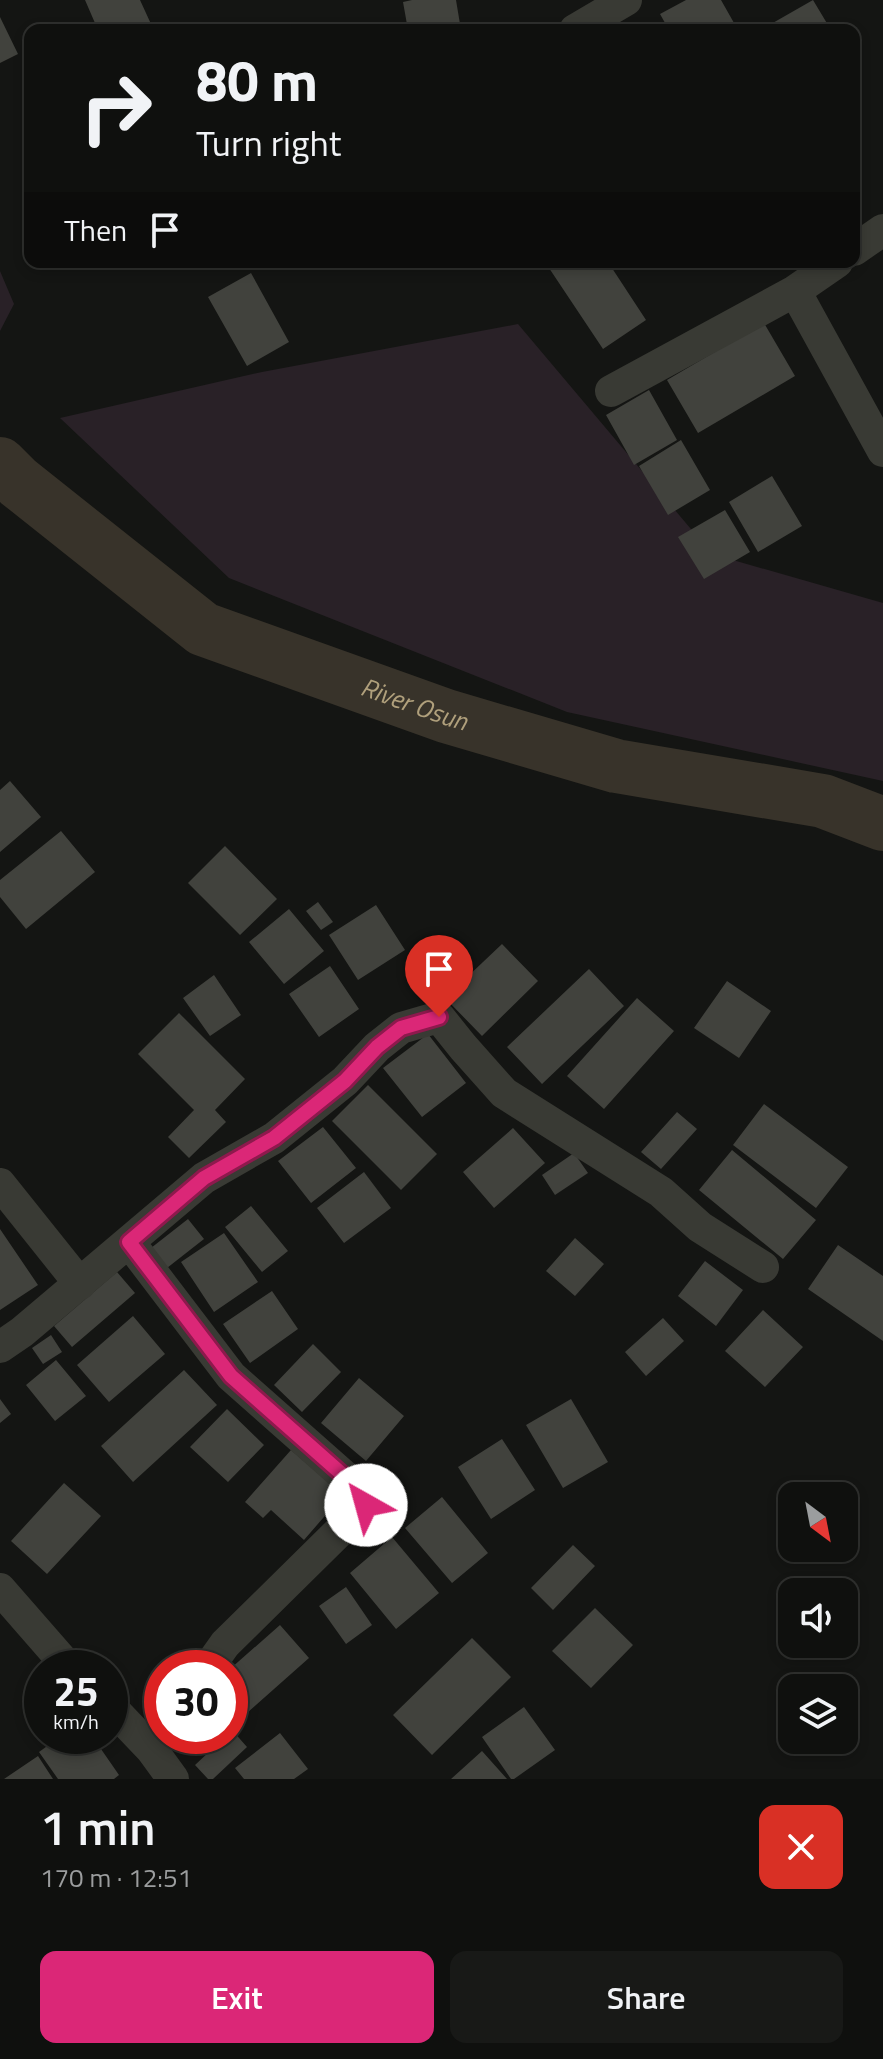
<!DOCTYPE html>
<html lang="en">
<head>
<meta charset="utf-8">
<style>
  :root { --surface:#0f100e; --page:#181917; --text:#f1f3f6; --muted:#9b9d9e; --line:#2f302e; --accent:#db2777 }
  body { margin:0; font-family:"Titillium Web",sans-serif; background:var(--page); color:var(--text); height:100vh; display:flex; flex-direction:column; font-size:30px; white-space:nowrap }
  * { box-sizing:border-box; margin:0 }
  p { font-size:26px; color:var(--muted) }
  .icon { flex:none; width:44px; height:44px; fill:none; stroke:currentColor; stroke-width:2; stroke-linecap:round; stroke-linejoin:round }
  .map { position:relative; height:1779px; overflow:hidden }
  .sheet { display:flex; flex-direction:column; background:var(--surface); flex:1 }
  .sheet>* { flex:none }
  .guide { position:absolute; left:24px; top:24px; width:836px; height:244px; border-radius:16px; box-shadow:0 4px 12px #0003,0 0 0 2px var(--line); background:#0f100e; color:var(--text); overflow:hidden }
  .needle { width:52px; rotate:148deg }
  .tools { position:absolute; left:778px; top:1482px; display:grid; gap:16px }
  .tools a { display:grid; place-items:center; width:80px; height:80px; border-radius:16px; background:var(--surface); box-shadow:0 4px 12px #0003,0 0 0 2px var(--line); font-size:40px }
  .speed { position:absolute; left:24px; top:1650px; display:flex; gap:16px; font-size:40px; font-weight:700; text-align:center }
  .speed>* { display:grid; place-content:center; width:104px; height:104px; border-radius:50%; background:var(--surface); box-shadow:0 4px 12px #0003,0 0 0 2px var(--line); line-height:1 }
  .speed small { font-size:20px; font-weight:400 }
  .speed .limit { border:12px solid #d22; background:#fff; color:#111 }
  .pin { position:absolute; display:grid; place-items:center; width:68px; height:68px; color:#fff; margin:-82px -34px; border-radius:50% 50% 50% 0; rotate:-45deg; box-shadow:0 0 8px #0007 }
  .pin .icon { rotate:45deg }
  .me { position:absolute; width:88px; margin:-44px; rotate:322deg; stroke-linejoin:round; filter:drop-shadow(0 0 6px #0008) }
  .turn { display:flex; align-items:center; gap:28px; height:168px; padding:0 40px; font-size:36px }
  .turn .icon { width:104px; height:104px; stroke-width:2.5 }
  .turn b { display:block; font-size:56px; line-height:68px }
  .then { display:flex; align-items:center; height:76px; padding:0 40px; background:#0003; gap:16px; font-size:30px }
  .round { display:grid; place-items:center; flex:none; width:84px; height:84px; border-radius:16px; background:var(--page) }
  .summary { display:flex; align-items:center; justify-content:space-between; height:136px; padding:0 40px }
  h1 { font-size:48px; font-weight:600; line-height:60px }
  .button { display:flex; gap:16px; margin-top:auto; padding:16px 40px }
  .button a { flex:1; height:92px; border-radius:16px; background:var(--accent); color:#fff; font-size:32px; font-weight:600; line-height:92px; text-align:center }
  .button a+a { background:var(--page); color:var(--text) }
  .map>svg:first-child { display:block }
  .green { fill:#292127 }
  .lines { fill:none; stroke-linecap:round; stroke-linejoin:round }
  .river { stroke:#38332a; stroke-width:54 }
  .building { fill:#41423d }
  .minor { stroke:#393a34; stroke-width:32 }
  .route-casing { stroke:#8e194d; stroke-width:20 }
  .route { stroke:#db2777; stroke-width:14 }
  .labels { text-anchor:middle; stroke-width:7; stroke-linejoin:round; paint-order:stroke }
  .water-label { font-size:26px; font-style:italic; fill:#b0a07c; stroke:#0f100e }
</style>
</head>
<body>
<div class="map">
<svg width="883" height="1779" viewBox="0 0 883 1779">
  <rect width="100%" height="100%" fill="#141513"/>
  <path class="green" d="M0 271 14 304 0 331Z
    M518 324 712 554 883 603V781L567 712 229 578 60 418 262 372Z"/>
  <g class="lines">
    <path class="river" id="s1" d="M0 464 18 482 203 629 446 716 616 766 823 801 883 824"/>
  </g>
  <path class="building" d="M85 0H140L151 24 138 30H98Z
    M412 0H456L461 30H408L403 2Z
    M686 0H721L738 30H669L660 14Z
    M813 0 831 30H765L764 28Z
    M0 17 18 54 0 63Z
    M545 262H608L646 320 603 349Z
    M251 273 289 342 247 366 208 297Z
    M764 323 795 376 698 433 667 380Z
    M649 390 677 440 634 465 606 415Z
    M681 440 710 490 668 515 639 466Z
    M772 476 802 526 758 552 729 502Z
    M725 510 750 552 704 579 678 537Z
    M10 781 41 817 0 852V790Z
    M61 831 95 872 26 929 0 897V880Z
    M225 846 277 899 240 935 188 883Z
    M318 902 333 922 321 930 306 911Z
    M376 905 405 950 358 980 329 935Z
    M289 909 324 951 284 984 249 942Z
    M502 944 538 981 482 1036 445 998Z
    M330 966 359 1009 319 1037 289 994Z
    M589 969 624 1006 542 1084 507 1047Z
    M214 975 241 1015 210 1036 183 998Z
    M727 981 771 1011 739 1058 694 1028Z
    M637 998 674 1031 604 1109 567 1076Z
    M179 1013 245 1079 215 1110 226 1122 189 1158 168 1137 194 1110 138 1054Z
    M428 1034 466 1083 422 1117 383 1068Z
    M368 1085 437 1154 401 1190 332 1121Z
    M764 1104 848 1167 816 1208 733 1145Z
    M677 1112 697 1129 661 1169 641 1152Z
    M323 1127 356 1168 311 1203 278 1161Z
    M513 1128 545 1163 494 1208 463 1172Z
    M732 1150 816 1220 783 1259 699 1190Z
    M574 1153 588 1173 555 1195 542 1175Z
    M364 1172 391 1208 344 1243 317 1208Z
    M251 1206 288 1251 262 1272 225 1227Z
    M188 1219 204 1239 167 1268 151 1248Z
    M0 1229 38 1285 0 1310Z
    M224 1233 258 1282 214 1312 181 1262Z
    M575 1238 604 1264 575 1296 546 1271Z
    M838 1245 883 1276V1341L808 1289Z
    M705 1261 743 1290 716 1326 678 1296Z
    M117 1272 135 1293 72 1347 54 1326Z
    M272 1291 298 1329 250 1363 223 1324Z
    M763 1310 803 1347 765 1387 725 1351Z
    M133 1316 165 1354 109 1402 77 1365Z
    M663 1318 684 1341 646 1376 625 1352Z
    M51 1335 62 1352 43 1364 32 1348Z
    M313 1344 341 1372 302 1412 274 1385Z
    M56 1360 86 1396 55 1421 26 1385Z
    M184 1370 217 1405 133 1482 101 1446Z
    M359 1378 404 1416 366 1461 321 1423Z
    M0 1399 11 1414 0 1423Z
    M571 1399 608 1462 563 1488 526 1425Z
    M227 1409 264 1445 228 1482 190 1447Z
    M502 1439 535 1490 491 1519 458 1467Z
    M291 1450 343 1495 304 1540 271 1510 263 1518 245 1502Z
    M64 1483 101 1516 47 1574 11 1541Z
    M442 1497 488 1553 452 1583 405 1528Z
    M392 1537 439 1593 396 1629 350 1573Z
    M573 1545 595 1566 553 1610 531 1588Z
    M346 1587 372 1625 346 1644 319 1606Z
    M595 1608 633 1645 591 1688 552 1651Z
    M280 1625 309 1658 230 1728V1669Z
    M472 1638 511 1677 432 1755 393 1715Z
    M524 1707 555 1750 514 1779H511L482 1737Z
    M232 1730 247 1747 213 1779H208L195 1765 226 1736H230Z
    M280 1733 308 1769 294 1779H244L235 1768Z
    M61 1736H92L119 1775 114 1779H58L39 1752Z
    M482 1751 507 1779H451Z
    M38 1756 53 1779H4Z"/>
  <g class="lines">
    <path class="minor" d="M575 30 626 0
      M854 250 883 230
      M795 291 883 451
      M611 391 795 291 837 262
      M0 1184 80 1284
      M129 1242 231 1376 352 1483 366 1505 225 1644 208 1668
      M0 1347 22 1332 204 1178 274 1138 345 1081 377 1047 401 1028 439 1017 463 1047 504 1093 661 1192 700 1227 763 1267
      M0 1589 69 1668
      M110 1706 152 1750 173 1779"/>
  </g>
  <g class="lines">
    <g class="route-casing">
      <path id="route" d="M366 1505 352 1483 231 1376 129 1242 204 1178 274 1138 345 1081 377 1047 401 1028 439 1017"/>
    </g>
    <use href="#route" class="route"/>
  </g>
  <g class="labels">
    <g class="water-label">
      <text dy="9" stroke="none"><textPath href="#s1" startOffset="486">River Osun</textPath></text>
    </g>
  </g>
</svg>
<div class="tools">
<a><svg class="needle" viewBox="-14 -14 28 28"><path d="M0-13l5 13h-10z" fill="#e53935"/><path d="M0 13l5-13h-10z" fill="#9b9d9e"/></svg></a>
<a><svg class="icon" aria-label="sound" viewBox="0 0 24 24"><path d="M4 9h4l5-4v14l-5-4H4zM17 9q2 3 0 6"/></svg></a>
<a><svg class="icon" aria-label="layers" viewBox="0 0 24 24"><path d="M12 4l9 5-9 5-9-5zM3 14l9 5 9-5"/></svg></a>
</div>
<div class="speed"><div>25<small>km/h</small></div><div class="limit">30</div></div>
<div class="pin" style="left:439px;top:1017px;background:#d93025"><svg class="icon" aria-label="arrive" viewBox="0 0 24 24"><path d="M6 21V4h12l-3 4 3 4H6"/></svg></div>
<svg class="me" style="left:366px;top:1505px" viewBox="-20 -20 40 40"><circle r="19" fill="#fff"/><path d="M0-13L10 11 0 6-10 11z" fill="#db2777"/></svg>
<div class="guide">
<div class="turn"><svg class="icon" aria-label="right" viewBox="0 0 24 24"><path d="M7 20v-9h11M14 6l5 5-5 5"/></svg><div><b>80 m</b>Turn right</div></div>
<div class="then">Then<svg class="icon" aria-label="arrive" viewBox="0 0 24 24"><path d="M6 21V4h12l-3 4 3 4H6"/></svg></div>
</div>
</div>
<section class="sheet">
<div class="summary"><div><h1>1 min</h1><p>170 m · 12:51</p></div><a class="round" style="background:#d93025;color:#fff"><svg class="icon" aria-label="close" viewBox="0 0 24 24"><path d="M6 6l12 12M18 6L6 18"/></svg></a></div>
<div class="button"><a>Exit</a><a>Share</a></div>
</section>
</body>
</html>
